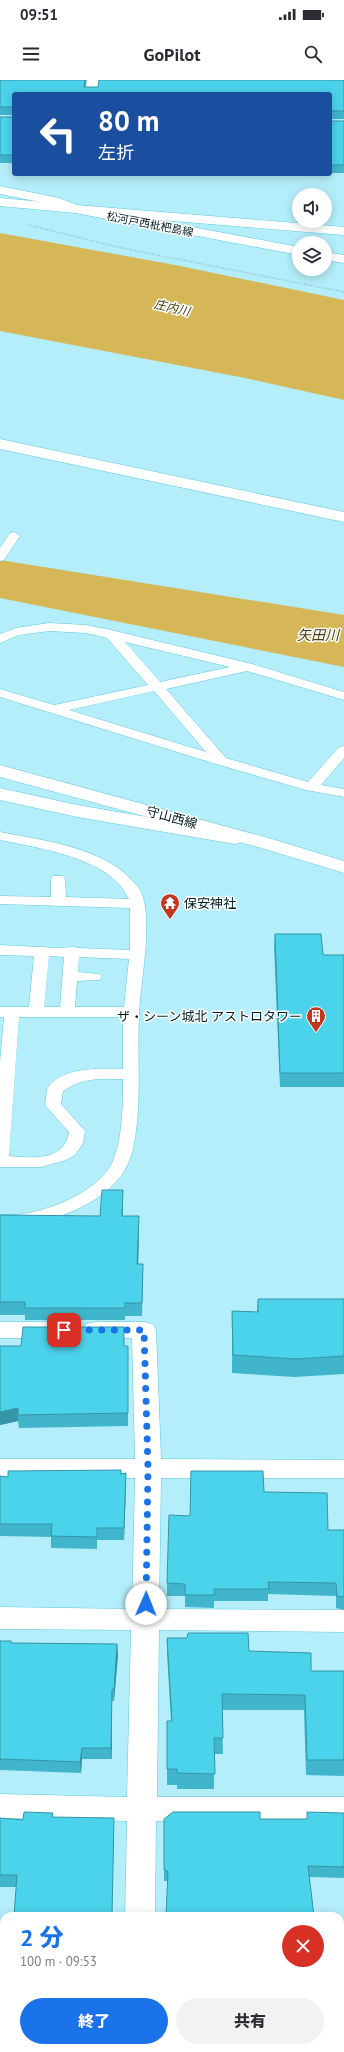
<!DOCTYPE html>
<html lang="ja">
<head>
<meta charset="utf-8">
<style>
  :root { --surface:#fff; --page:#f2f2f3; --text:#2b2b33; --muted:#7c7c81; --accent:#1a73e8 }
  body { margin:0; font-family:"PT Sans","Noto Sans JP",sans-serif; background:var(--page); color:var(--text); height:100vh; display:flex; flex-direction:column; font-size:15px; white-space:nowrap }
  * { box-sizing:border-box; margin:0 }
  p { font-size:13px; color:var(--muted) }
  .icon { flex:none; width:22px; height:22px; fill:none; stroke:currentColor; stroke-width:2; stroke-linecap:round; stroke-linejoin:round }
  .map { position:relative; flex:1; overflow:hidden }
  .sheet { position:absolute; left:0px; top:1832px; width:344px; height:140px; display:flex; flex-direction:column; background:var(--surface); border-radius:12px 12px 0 0; box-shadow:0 2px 10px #0003 }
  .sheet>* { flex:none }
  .top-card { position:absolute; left:12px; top:12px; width:320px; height:84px; border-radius:4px; box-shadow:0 2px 10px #0003; background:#1a4fa0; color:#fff; overflow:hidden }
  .buttons { position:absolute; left:292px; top:108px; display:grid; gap:8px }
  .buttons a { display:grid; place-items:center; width:40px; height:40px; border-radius:50%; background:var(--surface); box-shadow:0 2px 10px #0003; font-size:20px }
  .pin { position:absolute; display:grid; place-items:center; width:34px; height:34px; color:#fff; margin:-17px; border-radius:8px; box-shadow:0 2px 6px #0006 }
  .me { position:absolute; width:44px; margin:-22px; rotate:1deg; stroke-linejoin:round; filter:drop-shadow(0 0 3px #0008) }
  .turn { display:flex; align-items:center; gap:14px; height:84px; padding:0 20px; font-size:18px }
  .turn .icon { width:52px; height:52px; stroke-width:2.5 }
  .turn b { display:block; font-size:28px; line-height:34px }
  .round { display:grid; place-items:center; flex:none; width:42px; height:42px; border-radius:21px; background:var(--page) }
  .overview { display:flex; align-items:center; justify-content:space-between; height:68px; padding:0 20px }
  h1 { font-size:24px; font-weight:800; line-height:30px; color:var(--accent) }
  .button { display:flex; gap:8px; margin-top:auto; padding:8px 20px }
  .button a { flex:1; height:46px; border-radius:24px; background:var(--accent); color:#fff; font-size:16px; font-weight:800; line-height:46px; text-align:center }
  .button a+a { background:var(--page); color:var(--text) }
  .status { display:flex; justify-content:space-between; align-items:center; height:28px; padding:0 20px; background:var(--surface); direction:ltr }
  .status svg { height:11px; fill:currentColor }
  header { display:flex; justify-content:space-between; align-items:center; height:52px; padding:0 20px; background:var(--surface); font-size:18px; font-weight:800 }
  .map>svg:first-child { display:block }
  .water { fill:#d5b758 }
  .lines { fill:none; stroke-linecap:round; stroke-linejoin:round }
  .service-casing { stroke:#5fc8dd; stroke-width:1 }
  .minor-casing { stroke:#5fc8dd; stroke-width:1 }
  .secondary-casing { stroke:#5fc8dd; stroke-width:1 }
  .path { stroke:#6c9aa3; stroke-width:1.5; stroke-dasharray:0.5 2; stroke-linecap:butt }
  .service { fill:#fff; fill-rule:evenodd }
  .minor { fill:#fff; fill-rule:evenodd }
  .secondary { fill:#fff; fill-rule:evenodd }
  .wall { fill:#41b5cb }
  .shaded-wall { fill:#3594a5 }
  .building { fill:#4cd3ec; stroke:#3594a5 }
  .route { stroke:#1a73e8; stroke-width:7; stroke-dasharray:0 12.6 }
  .labels { text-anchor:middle; stroke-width:3; stroke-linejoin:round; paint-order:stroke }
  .far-street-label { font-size:11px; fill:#001d23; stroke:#fff }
  .far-water-label { font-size:12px; font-style:italic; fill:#473b12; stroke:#fff }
  .street-label { font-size:13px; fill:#001d23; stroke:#fff }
  .poi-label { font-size:13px; fill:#001d23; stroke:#fff; text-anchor:start }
  .water-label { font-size:14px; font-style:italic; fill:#473b12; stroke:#fff }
</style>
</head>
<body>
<div class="status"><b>09:51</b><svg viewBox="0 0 49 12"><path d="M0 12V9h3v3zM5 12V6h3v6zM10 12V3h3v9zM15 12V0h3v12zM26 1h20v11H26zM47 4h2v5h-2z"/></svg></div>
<header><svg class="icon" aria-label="menu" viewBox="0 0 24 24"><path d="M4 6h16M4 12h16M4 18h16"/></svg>GoPilot<svg class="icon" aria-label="search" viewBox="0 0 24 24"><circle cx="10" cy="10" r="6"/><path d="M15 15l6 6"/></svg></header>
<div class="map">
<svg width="344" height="1972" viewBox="0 0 344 1972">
  <rect width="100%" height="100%" fill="#b4eefa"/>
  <path class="water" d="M0 153 175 185 344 220V320L245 298 0 251Z
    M0 480 344 535V587L0 518Z"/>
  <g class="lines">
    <g class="service-casing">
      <path id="service" d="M14 452 20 456 4 480 0 481V468L10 453Z
        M49 543 86 545 111 550 252 584 344 612V620L247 591 166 609 226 678 308 702 339 667 344 666V678L321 705 344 709V717L306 710 216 684 0 617V609L54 625 148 605 107 558 86 553 49 551 19 555 0 563V554L16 548ZM125 562 230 587 160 602ZM154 611 206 672 69 630Z
        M0 752C45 761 107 767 138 807 144 815 145 825 146 835 148 868 141 901 139 934 137 978 142 1021 134 1064 132 1076 127 1088 120 1097 92 1132 42 1144 0 1147V1135C11 1135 22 1135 33 1132 60 1126 99 1109 112 1083 123 1058 123 1026 123 999 99 999 83 997 63 1011L61 1024 85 1051 83 1063 75 1075 66 1080 41 1087H0V982L4 937H0V927H29L34 876 0 875V865C20 866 40 867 59 868 66 868 72 866 78 868L130 870V828L0 824V816L51 817V799L53 796H63L65 799 66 817 129 819C112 778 38 768 0 760ZM49 876 64 877 60 927H44ZM79 877 129 879 124 927H75L77 901 99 900 102 897 99 894 78 892ZM19 937H123V989C99 989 62 986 47 1009L45 1025 69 1052C64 1082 32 1078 9 1076Z"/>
    </g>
    <g class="minor-casing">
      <path id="minor" d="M87 0H99L97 14H85Z
        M0 106 59 118 77 125 344 147V155L75 133 55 125 0 114Z
        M0 359 344 432V442L0 369Z
        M0 708 77 725 235 752 242 754 245 758 242 762 235 764 77 737 0 720Z
        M0 1242H53L62 1244 65 1250 62 1256 53 1258H0Z
        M95 1242H144L153 1244 156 1250 161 1379 344 1380V1398H161L159 1529 344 1530V1552L159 1550 157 1717H344V1741H156L155 1836H125L127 1741 0 1738V1714L127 1717 131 1550 0 1549V1527L132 1529 135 1398 0 1397V1379H135L132 1258H95L86 1256 83 1250 86 1244Z
        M0 1915H4V1943H0Z
        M340 1917H344V1945H340Z
        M122 1968H154V1972H122Z"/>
    </g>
    <g class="secondary-casing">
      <path id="secondary" d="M0 118 75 125 299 167V175L75 133 0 126Z
        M325 172 344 175V183L325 180Z
        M0 685 272 759 344 781V793L258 767 0 697Z"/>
    </g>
    <path class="path" d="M28 145 122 168 344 212"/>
    <use href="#service" class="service"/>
    <use href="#minor" class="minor"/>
    <use href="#secondary" class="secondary"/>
  </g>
  <path class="wall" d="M0 0H86L85 7H98L344 0V39H330V14H14V35H0Z
    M0 37H14V83H0Z
    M330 41H344V93H330Z
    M275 854 323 875H344V1007H280L274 867Z
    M123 1110V1136H139L138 1184 143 1197 142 1236H125V1240H25V1235H0V1135L100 1136Z
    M258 1219H344V1294L295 1297 232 1293V1231L257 1232Z
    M0 1266H128V1346L19 1348 18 1341 0 1345Z
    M126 1393 124 1460H97V1469L51 1468V1457L0 1456V1396L8 1397Z
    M264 1412 328 1450H344V1530L336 1528V1516L268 1514V1521H214V1528L185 1527V1516H167V1503L190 1436Z
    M167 1558 249 1571 311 1591H344V1696L306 1695 304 1630H222L223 1674H214V1709H177V1705H167V1641H171L167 1573Z
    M0 1561 11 1563 117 1564 118 1575 114 1621H112V1679H82L81 1693 0 1690Z
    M53 1733V1737L114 1750 16 1807H0V1738L23 1740Z
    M344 1733V1798L309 1797 164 1801V1739H307Z
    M340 1856H344V1899H340Z"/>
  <path class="shaded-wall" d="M85 0H86L84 14V7Z
    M139 1136V1149L138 1197 137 1184Z
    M18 1328V1341L0 1345V1332Z
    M126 1393V1406L124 1460V1448Z
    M117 1564 118 1575 114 1621V1609Z
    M112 1610V1679L111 1668Z
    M82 1668V1679L81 1693 80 1682Z"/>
  <path class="building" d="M0 0H85L84 7H98L99 0H344V31H330V14H14V27H0Z
    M0 37H14V75H0Z
    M330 41H344V85H330Z
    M275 854H321L323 875H344V993H280Z
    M102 1110H123L122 1136H139L137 1184H143L142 1223H125V1228H25V1222H0V1135L100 1136Z
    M258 1219H344V1276L296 1279 233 1275 232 1231 258 1232Z
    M23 1247H124V1266H128V1333L18 1335V1328L0 1332V1266H21Z
    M121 1390V1394L126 1393 124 1448H97V1457L51 1456 52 1444H0V1396L8 1397V1391Z
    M191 1391H263L264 1412 327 1413 328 1450H344V1517L337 1516 336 1503 268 1502 269 1509H214V1515H185V1504L167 1503 169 1435 190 1436Z
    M188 1553H248L249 1571 311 1573V1591H344V1680H307L305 1615 222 1614 223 1658H214L215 1694 177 1693V1689H167V1641H172L167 1558H187Z
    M0 1561H11V1563L117 1564 114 1609 112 1610 111 1668H82L80 1682 0 1679Z
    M24 1732 53 1733 52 1737 114 1738 112 1836H14L17 1795H0V1738L23 1740Z
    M173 1732H260V1739H307V1732L344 1733V1787L308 1786 314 1836H166L168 1791 164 1790V1739Z
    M340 1856H344V1888H340Z"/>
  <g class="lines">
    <path class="route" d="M64 1250H144L148 1388 146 1524"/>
  </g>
  <defs>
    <g id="temple-pin" transform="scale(1)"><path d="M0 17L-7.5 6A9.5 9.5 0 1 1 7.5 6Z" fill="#c2371f" stroke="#fff"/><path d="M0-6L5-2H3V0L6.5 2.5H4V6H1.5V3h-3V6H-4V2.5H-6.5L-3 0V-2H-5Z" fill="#fff"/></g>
    <g id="building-pin" transform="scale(1)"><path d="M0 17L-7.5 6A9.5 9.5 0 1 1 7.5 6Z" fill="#c2371f" stroke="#fff"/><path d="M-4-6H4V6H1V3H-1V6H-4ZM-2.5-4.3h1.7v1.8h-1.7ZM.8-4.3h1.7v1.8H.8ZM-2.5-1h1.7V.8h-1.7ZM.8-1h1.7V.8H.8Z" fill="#fff"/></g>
  </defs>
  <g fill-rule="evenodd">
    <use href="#temple-pin" x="170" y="823"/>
    <use href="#building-pin" x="316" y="936"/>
  </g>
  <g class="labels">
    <g class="far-street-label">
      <text transform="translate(150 144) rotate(11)" y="4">松河戸西枇杷島線</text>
    </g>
    <g class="far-water-label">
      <text transform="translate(172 228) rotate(13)" y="4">庄内川</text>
    </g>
    <g class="street-label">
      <text transform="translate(172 737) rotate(15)" y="5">守山西線</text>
    </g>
    <g class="poi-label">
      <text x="184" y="828">保安神社</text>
      <text x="302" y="941" text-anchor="end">ザ・シーン城北 アストロタワー</text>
    </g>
    <g class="water-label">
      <text x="318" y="560">矢田川</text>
    </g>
  </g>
</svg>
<div class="buttons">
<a><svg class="icon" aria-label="sound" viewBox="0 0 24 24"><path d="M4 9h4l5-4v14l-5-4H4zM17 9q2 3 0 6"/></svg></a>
<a><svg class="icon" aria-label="layers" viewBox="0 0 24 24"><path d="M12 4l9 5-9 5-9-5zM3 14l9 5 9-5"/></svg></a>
</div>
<div class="pin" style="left:64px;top:1250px;background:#d93025"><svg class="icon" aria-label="arrive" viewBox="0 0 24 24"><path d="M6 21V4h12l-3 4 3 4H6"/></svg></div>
<svg class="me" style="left:146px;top:1524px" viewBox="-20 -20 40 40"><circle r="19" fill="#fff"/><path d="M0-13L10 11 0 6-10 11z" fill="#1a73e8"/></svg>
<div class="top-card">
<div class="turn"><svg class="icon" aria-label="left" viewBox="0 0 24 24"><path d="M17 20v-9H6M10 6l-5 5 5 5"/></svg><div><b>80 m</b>左折</div></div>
</div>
<section class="sheet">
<div class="overview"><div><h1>2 分</h1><p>100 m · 09:53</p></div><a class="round" style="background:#d93025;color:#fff"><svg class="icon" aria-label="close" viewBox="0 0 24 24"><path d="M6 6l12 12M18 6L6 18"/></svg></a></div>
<div class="button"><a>終了</a><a>共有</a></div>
</section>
</div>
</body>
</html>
